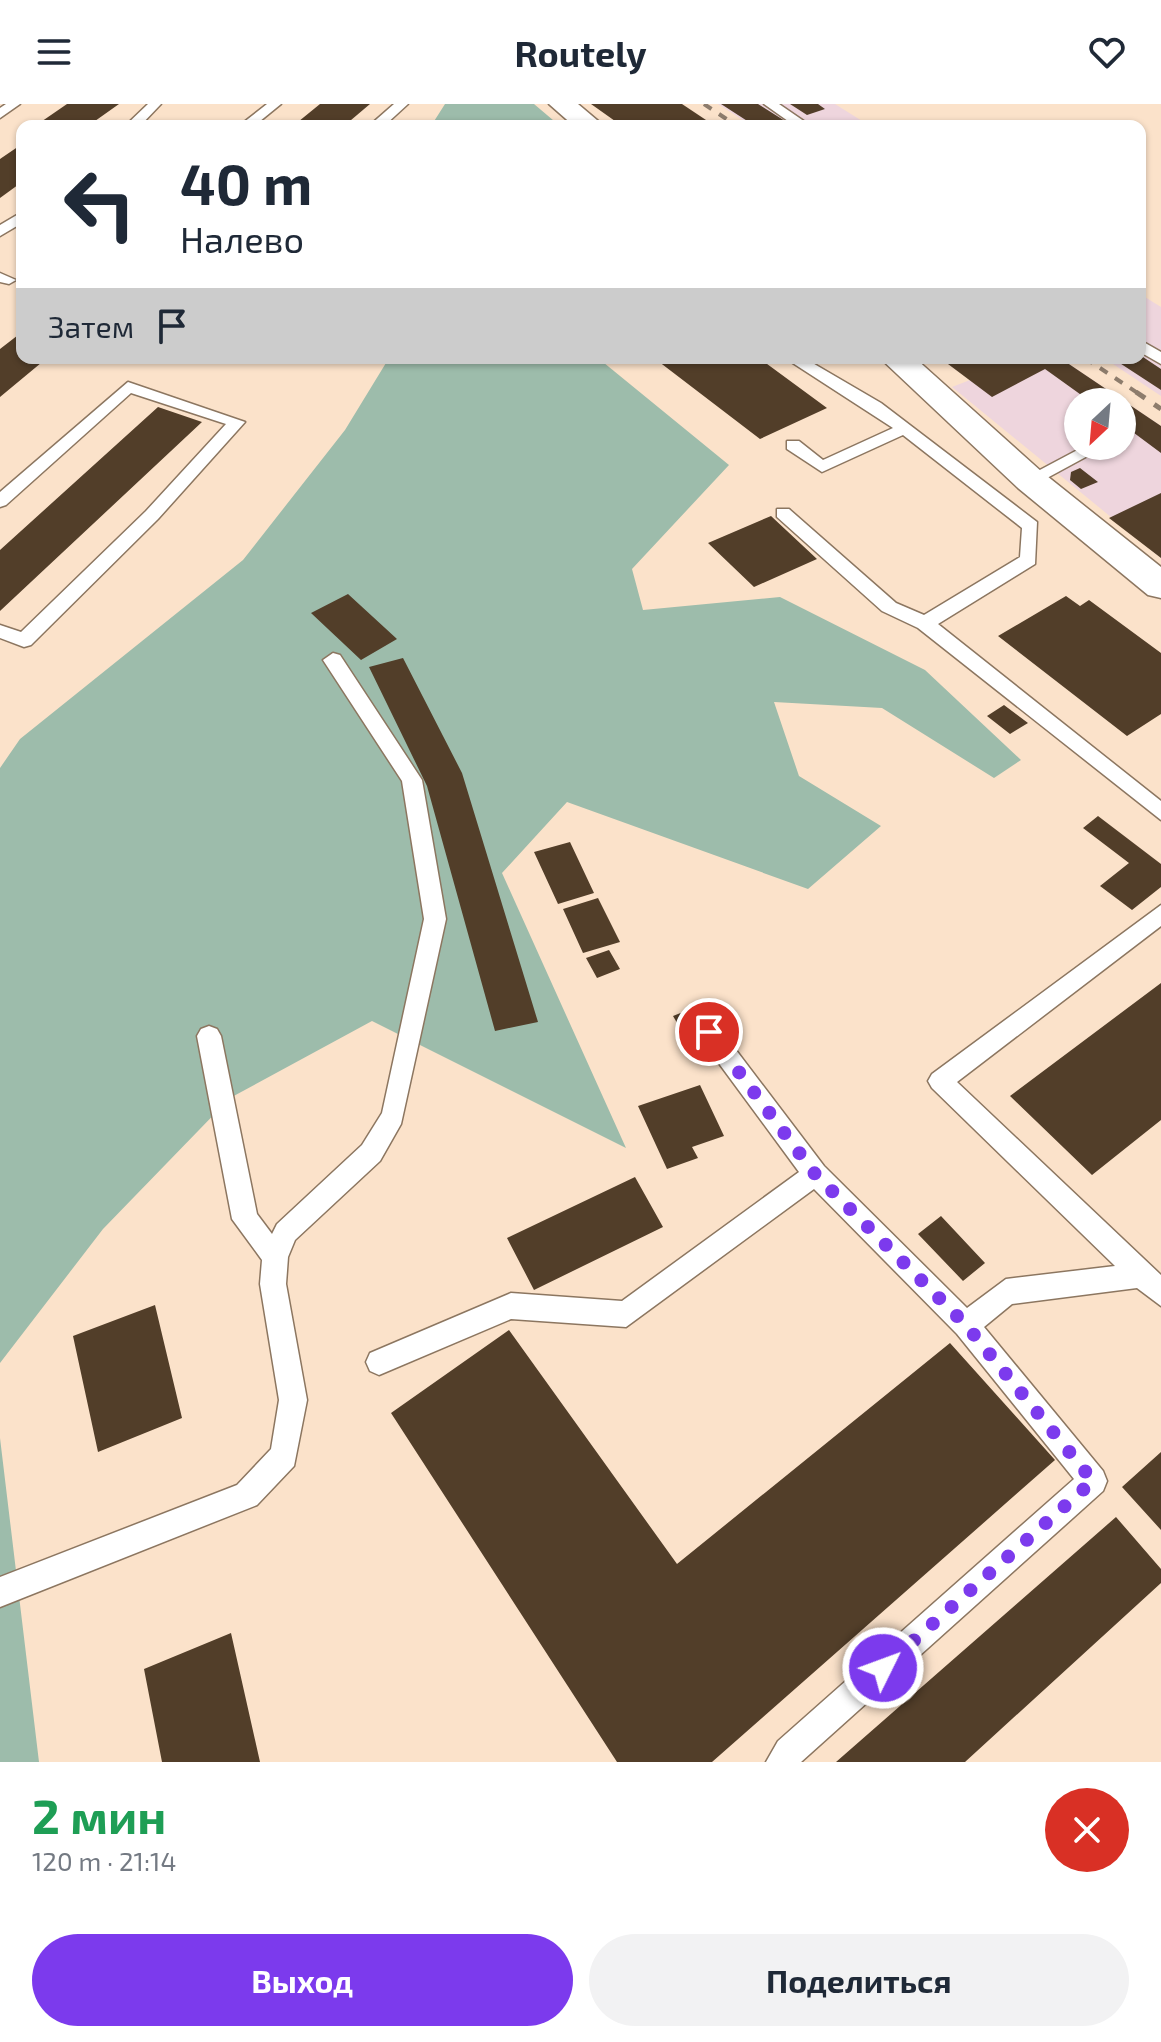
<!DOCTYPE html>
<html lang="ru">
<head>
<meta charset="utf-8">
<style>
  :root { --surface:#fff; --page:#f2f2f3; --text:#1f2937; --muted:#747a83; --accent:#7c3aed }
  body { margin:0; font-family:"Exo 2",sans-serif; background:var(--page); color:var(--text); height:100vh; display:flex; flex-direction:column; font-size:30px; white-space:nowrap }
  * { box-sizing:border-box; margin:0 }
  p { font-size:26px; color:var(--muted) }
  .icon { flex:none; width:44px; height:44px; fill:none; stroke:currentColor; stroke-width:2; stroke-linecap:round; stroke-linejoin:round }
  .map { position:relative; height:1658px; overflow:hidden }
  .panel { display:flex; flex-direction:column; background:var(--surface); flex:1 }
  .panel>* { flex:none }
  .banner { position:absolute; left:16px; top:16px; width:1130px; height:244px; border-radius:16px; box-shadow:0 2px 6px #0004; background:#fff; color:var(--text); overflow:hidden }
  .needle { width:52px; rotate:206deg }
  .tools { position:absolute; left:1064px; top:284px; display:grid; gap:16px }
  .tools a { display:grid; place-items:center; width:72px; height:72px; border-radius:50%; background:var(--surface); box-shadow:0 2px 6px #0004; font-size:40px }
  .pin { position:absolute; display:grid; place-items:center; width:68px; height:68px; color:#fff; margin:-34px; border:4px solid #fff; border-radius:50%; box-shadow:0 2px 8px #0007 }
  .me { position:absolute; width:88px; margin:-44px; rotate:48deg; stroke-linejoin:round; filter:drop-shadow(0 0 6px #0008) }
  .turn { display:flex; align-items:center; gap:28px; height:168px; padding:0 32px; font-size:36px }
  .turn .icon { width:104px; height:104px; stroke-width:2.5 }
  .turn b { display:block; font-size:56px; line-height:68px }
  .then { display:flex; align-items:center; height:76px; padding:0 32px; background:#0003; gap:16px; font-size:30px }
  .round { display:grid; place-items:center; flex:none; width:84px; height:84px; border-radius:42px; background:var(--page) }
  .headline { display:flex; align-items:center; justify-content:space-between; height:136px; padding:0 32px }
  h1 { font-size:48px; font-weight:700; line-height:60px; color:#1e9e55 }
  .primary-button { display:flex; gap:16px; margin-top:auto; padding:16px 32px }
  .primary-button a { flex:1; height:92px; border-radius:48px; background:var(--accent); color:#fff; font-size:32px; font-weight:700; line-height:92px; text-align:center }
  .primary-button a+a { background:var(--page); color:var(--text) }
  header { display:flex; justify-content:space-between; align-items:center; height:104px; padding:0 32px; background:var(--surface); font-size:36px; font-weight:700 }
  .map>svg:first-child { display:block }
  .industrial { fill:#eed5dd; fill-rule:evenodd }
  .forest { fill:#9dbcab }
  .building { fill:#523e29 }
  .lines { fill:none; stroke-linecap:round; stroke-linejoin:round }
  .lane-casing { stroke:#8c7660; stroke-width:3 }
  .street-casing { stroke:#8c7660; stroke-width:3 }
  .lane { fill:#fff; fill-rule:evenodd }
  .street { fill:#fff; fill-rule:evenodd }
  .rail-far1 { stroke:#8d7c6c; stroke-width:4; stroke-dasharray:9 9; stroke-linecap:butt }
  .rail { stroke:#8d7c6c; stroke-width:5; stroke-dasharray:11 11; stroke-linecap:butt }
  .route { stroke:#7c3aed; stroke-width:14; stroke-dasharray:0 25.2 }
</style>
</head>
<body>
<header><svg class="icon" aria-label="menu" viewBox="0 0 24 24"><path d="M4 6h16M4 12h16M4 18h16"/></svg>Routely<svg class="icon" aria-label="heart" viewBox="0 0 24 24"><path d="M12 20l-8-8c-3-5 5-10 8-4 3-6 11-1 8 4z"/></svg></header>
<div class="map">
<svg width="1161" height="1658" viewBox="0 0 1161 1658">
  <rect width="100%" height="100%" fill="#fbe2ca"/>
  <path class="industrial" d="M718 0H835L870 22H752Z
    M1140 190 1161 203V292L1104 254H1140Z
    M940 254H1060L1161 322V454L952 283 970 276ZM1078 298H1122V342H1078Z"/>
  <path class="forest" d="M445 0H534L560 22H431Z
    M389 254H598L729 361 632 465 643 506 780 493 925 566 1021 656 994 674 882 604 774 598 799 672 881 722 808 785 567 698 502 769 626 1044 372 917 230 994 103 1125 0 1259V664L20 635 243 456 345 326Z
    M0 1334 39 1658H0Z"/>
  <path class="building" d="M67 0H119L88 22H35Z
    M320 0H370L344 22H293Z
    M591 0H682L715 22H622Z
    M721 0H758L793 22H755Z
    M790 0H818L825 5 807 11Z
    M22 40V78L0 94V55Z
    M22 228V254H47L0 293V245Z
    M1140 251 1161 265V286L1112 254Z
    M654 254H759L827 304 760 335Z
    M940 254H1060L1161 322V349L1122 320V298H1091L1045 265 992 293Z
    M158 303 202 318 0 507V446Z
    M1080 364 1098 378 1081 385 1070 376 1071 368Z
    M1161 389V454L1109 414Z
    M771 412 817 455 754 483 708 439Z
    M348 490 397 535 361 556 311 509Z
    M1066 492 1080 502 1089 496 1161 549V610L1127 632 998 532Z
    M403 554 462 669 538 918 495 927 427 682 369 563Z
    M1004 601 1028 619 1010 630 987 612Z
    M1098 712 1161 760V783L1132 806 1100 782 1129 759 1083 724Z
    M570 738 594 789 558 800 534 748Z
    M598 794 620 838 583 849 563 805Z
    M609 846 620 865 597 874 586 854Z
    M1161 879V1016L1092 1071 1010 992Z
    M708 898 718 915 683 929 673 912Z
    M700 981 724 1032 692 1043 698 1054 667 1065 638 1002Z
    M635 1073 663 1123 534 1186 507 1134Z
    M941 1112 985 1159 963 1177 918 1130Z
    M155 1201 182 1314 98 1348 73 1232Z
    M509 1226 677 1460 950 1239 1055 1356 712 1658H617L391 1309Z
    M1161 1348V1426L1122 1383Z
    M1116 1413 1161 1465V1479L965 1658H836Z
    M231 1529 260 1658H162L144 1565Z"/>
  <g class="lines">
    <g class="lane-casing">
      <path id="lane" d="M6 0H20L0 14V4Z
        M148 0H161L140 22H125Z
        M267 0H281L254 22H239Z
        M394 0H408L384 22H369Z
        M764 0H779L811 22H795Z
        M22 108V119L0 132V121Z
        M0 169 16 176 9 180 0 178Z
        M1140 236 1161 248V260L1140 248Z
        M785 254H804L881 299 1037 418 1035 460 938 520 1161 697V716L918 524 882 507 777 413V405H789L896 499 924 511 1020 453 1022 424 903 331 822 368 787 345V337H799L823 356 893 324Z
        M128 278 245 318 158 415 31 541 24 543 0 534V521L21 528 146 407 226 320 131 289 6 401 0 403V388Z
        M1085 342H1106L1036 380 1030 381 1021 376Z
        M333 549 340 551 422 676 446 815 401 1020 380 1057 295 1136 288 1153 286 1180 307 1296 294 1362 257 1401 0 1503V1473L237 1381 271 1345 279 1296 260 1180 262 1156 232 1115 197 932 201 925 209 922 217 925 221 932 257 1110 272 1130 277 1120 362 1041 382 1009 424 815 402 677 323 556Z
        M1161 801V822L957 978 1161 1171V1202L1137 1184 1012 1200 984 1223 1103 1367 1107 1377 1103 1387 801 1658H766L778 1637 1074 1375 957 1230 814 1085 626 1223 511 1215 379 1271 370 1267 366 1258 370 1249 511 1189 622 1197 799 1068 701 935 697 928 701 921 709 918 717 921 824 1062 967 1204 1006 1175 1115 1162 932 984 928 977 932 970Z"/>
    </g>
    <g class="street-casing">
      <path id="street" d="M549 0H578L604 22H574Z
        M880 254H915L1042 368 1161 463V494L1148 491 1018 384Z"/>
    </g>
    <use href="#lane" class="lane"/>
    <use href="#street" class="street"/>
    <path class="rail-far1" d="M704 0 737 22
      M1085 254 1139 290"/>
    <path class="rail" d="M1136 288 1161 305"/>
  </g>
  <g class="lines">
    <path class="route" d="M709 928 815 1070 966 1221 1093 1377 883 1564"/>
  </g>
</svg>
<div class="tools">
<a><svg class="needle" viewBox="-14 -14 28 28"><path d="M0-13l5 13h-10z" fill="#e53935"/><path d="M0 13l5-13h-10z" fill="#747a83"/></svg></a>
</div>
<div class="pin" style="left:709px;top:928px;background:#d93025"><svg class="icon" aria-label="arrive" viewBox="0 0 24 24"><path d="M6 21V4h12l-3 4 3 4H6"/></svg></div>
<svg class="me" style="left:883px;top:1564px" viewBox="-20 -20 40 40"><circle r="17" fill="#7c3aed" stroke="#fff" stroke-width="3"/><path d="M0-11L8 9 0 5-8 9z" fill="#fff"/></svg>
<div class="banner">
<div class="turn"><svg class="icon" aria-label="left" viewBox="0 0 24 24"><path d="M17 20v-9H6M10 6l-5 5 5 5"/></svg><div><b>40 m</b>Налево</div></div>
<div class="then">Затем<svg class="icon" aria-label="arrive" viewBox="0 0 24 24"><path d="M6 21V4h12l-3 4 3 4H6"/></svg></div>
</div>
</div>
<section class="panel">
<div class="headline"><div><h1>2 мин</h1><p>120 m · 21:14</p></div><a class="round" style="background:#d93025;color:#fff"><svg class="icon" aria-label="close" viewBox="0 0 24 24"><path d="M6 6l12 12M18 6L6 18"/></svg></a></div>
<div class="primary-button"><a>Выход</a><a>Поделиться</a></div>
</section>
</body>
</html>
